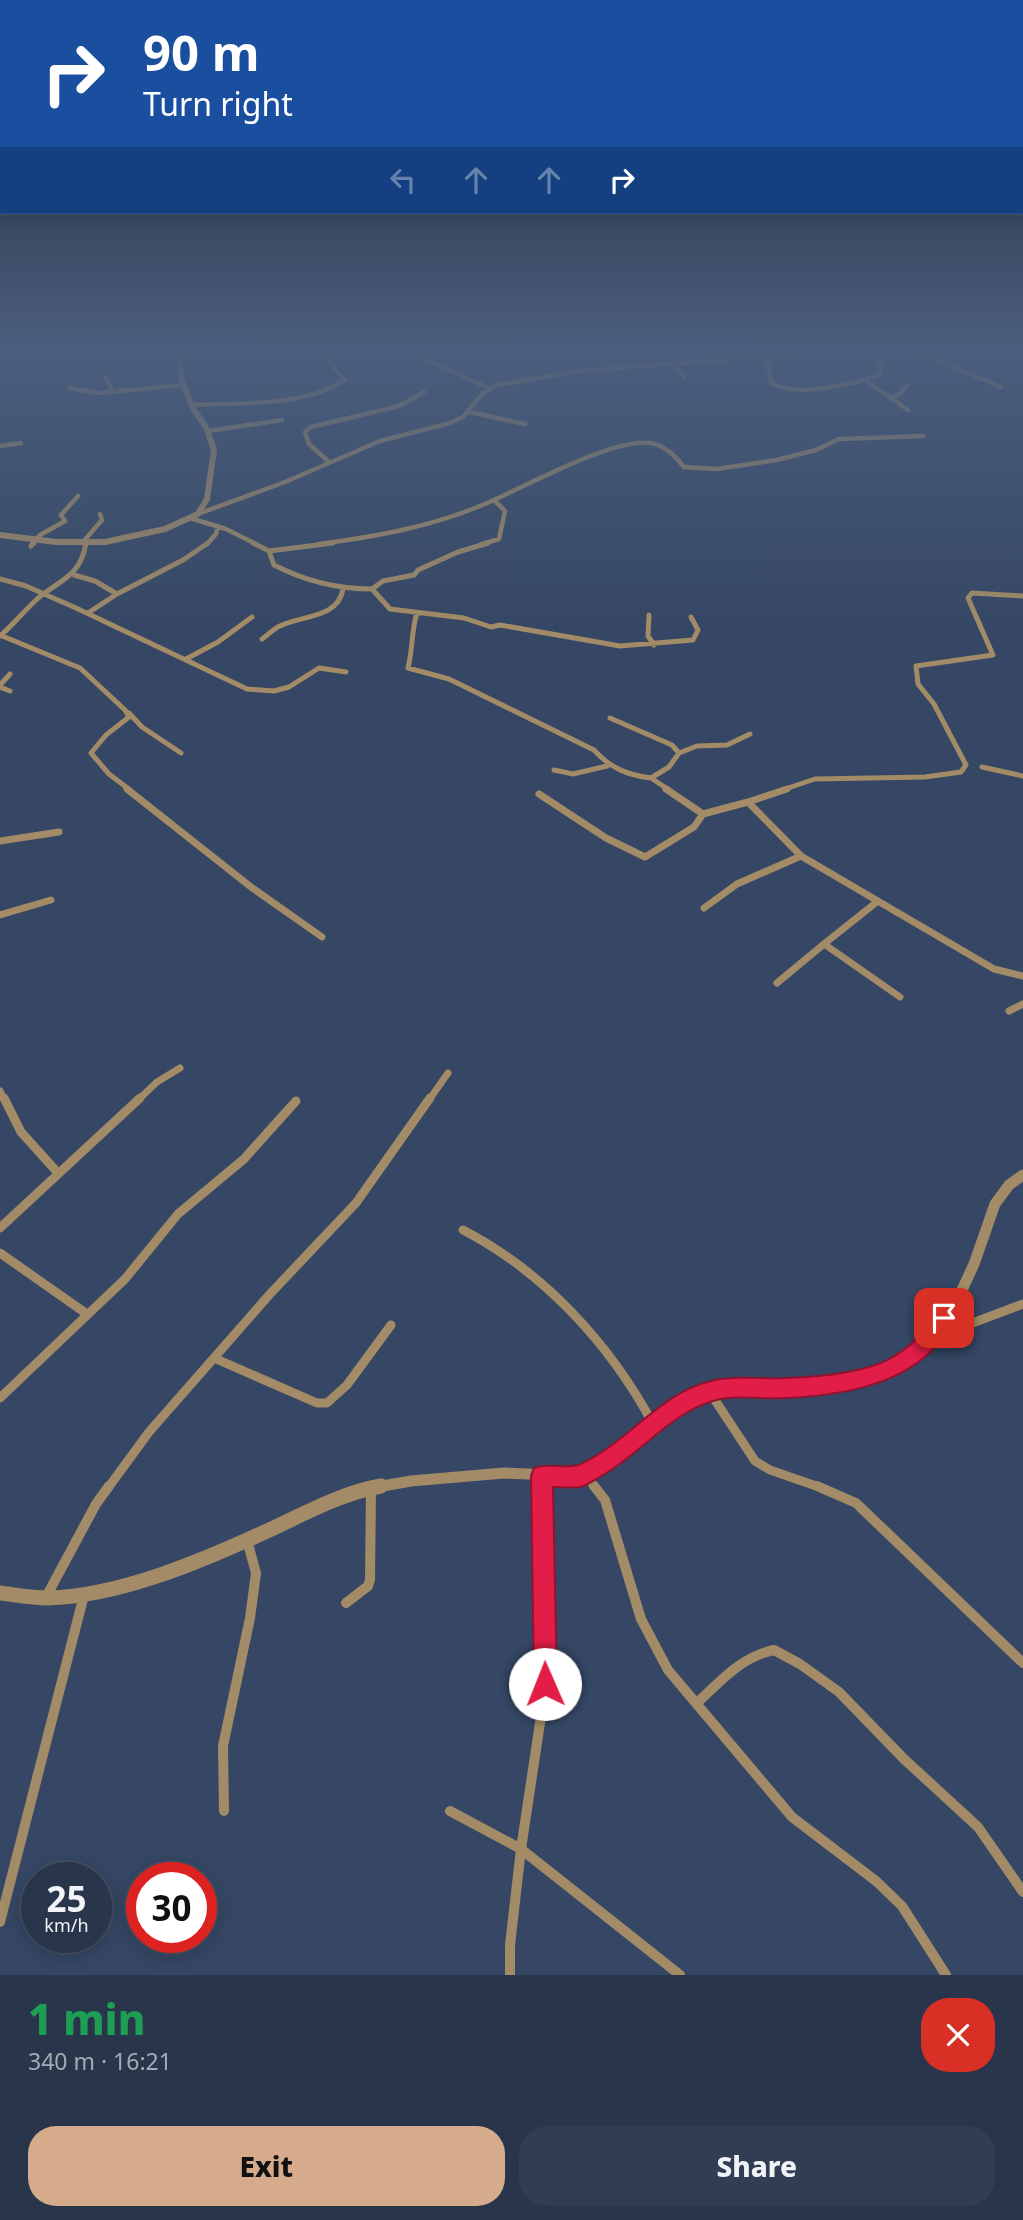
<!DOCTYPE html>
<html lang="en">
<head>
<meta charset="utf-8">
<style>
  :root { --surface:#28354b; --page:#303d52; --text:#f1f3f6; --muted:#a5abb5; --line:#445063; --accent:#d6ab8b }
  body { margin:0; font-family:"Noto Sans",sans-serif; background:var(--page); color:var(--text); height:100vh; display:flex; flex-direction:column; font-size:26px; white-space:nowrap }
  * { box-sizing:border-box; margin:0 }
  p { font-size:23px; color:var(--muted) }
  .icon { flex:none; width:38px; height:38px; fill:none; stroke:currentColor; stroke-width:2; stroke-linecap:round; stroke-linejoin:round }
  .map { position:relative; height:1975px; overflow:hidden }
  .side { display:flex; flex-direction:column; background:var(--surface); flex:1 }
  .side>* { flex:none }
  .banner { position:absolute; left:0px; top:0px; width:1024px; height:214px; box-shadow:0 4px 18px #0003,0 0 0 2px var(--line); background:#1a4fa0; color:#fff; overflow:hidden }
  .speed { position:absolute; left:21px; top:1862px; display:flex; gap:14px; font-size:35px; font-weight:700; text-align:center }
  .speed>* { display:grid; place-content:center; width:91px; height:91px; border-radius:50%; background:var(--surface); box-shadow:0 4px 18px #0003,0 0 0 2px var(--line); line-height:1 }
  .speed small { font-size:18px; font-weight:400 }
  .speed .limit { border:10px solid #d22; background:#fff; color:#111 }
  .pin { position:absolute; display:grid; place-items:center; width:60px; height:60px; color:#fff; margin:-30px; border-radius:14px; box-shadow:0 4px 10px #0006 }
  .me { position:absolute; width:77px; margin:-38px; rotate:359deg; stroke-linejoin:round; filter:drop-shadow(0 0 5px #0008) }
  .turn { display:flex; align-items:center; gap:24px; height:147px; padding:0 28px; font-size:32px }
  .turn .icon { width:91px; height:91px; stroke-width:2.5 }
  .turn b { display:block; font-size:49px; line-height:60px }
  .lanes { display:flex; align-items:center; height:66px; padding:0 28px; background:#0003; justify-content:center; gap:35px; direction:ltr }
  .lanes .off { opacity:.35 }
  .round { display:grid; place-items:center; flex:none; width:74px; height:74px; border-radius:28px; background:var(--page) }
  .overview { display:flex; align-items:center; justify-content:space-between; height:119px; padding:0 28px }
  h1 { font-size:42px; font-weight:800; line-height:52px; color:#1e9e55 }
  .primary-button { display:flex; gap:14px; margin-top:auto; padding:14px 28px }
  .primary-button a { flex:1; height:80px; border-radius:28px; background:var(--accent); color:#111; font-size:28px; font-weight:800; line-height:80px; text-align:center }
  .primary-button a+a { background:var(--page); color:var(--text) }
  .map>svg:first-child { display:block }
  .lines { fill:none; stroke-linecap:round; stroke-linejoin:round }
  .minor-far4 { stroke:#a28b66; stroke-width:4.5 }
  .minor-far3 { stroke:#a28b66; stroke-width:5 }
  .minor-far2 { stroke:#a28b66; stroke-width:7 }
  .minor-far1 { stroke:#a28b66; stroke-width:9 }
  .minor { stroke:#a28b66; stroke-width:10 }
  .tertiary-far2 { stroke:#a28b66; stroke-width:6 }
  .tertiary-far1 { stroke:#a28b66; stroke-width:11 }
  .tertiary { stroke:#a28b66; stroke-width:15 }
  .route { fill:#e11d48; stroke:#92132f; stroke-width:2 }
</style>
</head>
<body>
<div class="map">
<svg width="1023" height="1975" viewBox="0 0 1023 1975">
  <rect width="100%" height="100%" fill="#354764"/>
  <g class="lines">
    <path class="minor-far4" d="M401 348 489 388
      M907 348 1001 387
      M180 350 194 348
      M763 356 768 363 771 383C798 397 837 386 865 380L891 398 900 394 908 385
      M674 363 684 377
      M105 376 113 392
      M865 380 881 374V367L876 360
      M69 388 98 393 184 385
      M891 398 908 410
      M191 405C240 403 302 407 345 380L327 360 330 352 340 348
      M470 412 525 424
      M208 431 282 420
      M0 446 21 443
      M329 462 309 444 305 432 311 427 399 406 424 392
      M198 514 285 482 380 441 450 423 463 417 483 393 497 385 579 371 746 358 830 348
      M190 518 226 529 256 544
      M82 543 102 520 100 514
      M32 544 40 535 65 521 61 515 78 496
      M207 544 216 534 218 526
      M319 544C373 537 430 527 480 506 520 490 610 438 650 443 665 445 675 456 684 467L716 469 777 460 816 450 839 439 923 436
      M482 544 499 539 505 511 494 500"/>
    <path class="minor-far3" d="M253 543 269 551
      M333 543 269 551 274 565C305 581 338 589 372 589
      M488 543 458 552 418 570 414 575 383 581 372 589 390 609 464 618 491 627 500 625 620 646 693 640 698 630 691 617
      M31 546 34 543
      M74 575 95 581 117 594
      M0 579 26 586 76 608 247 689 274 691 289 687 319 668 346 672
      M88 613 117 594 183 560 208 543
      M417 613C411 632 413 649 408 668L449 679 594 750C610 768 627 775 651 778L669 767 679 753 697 746 727 745 750 734
      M649 615 648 636 654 645
      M0 635 80 668 125 710 129 717 106 735 91 753 109 774 130 790
      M0 636C13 625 24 611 36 600 60 579 80 578 86 543
      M262 639C268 635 273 629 280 626 301 615 338 619 343 589
      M186 659 218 642 252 617
      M0 685 10 674
      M0 687 10 691
      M129 713 142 727 181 753
      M610 718 672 745 679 753
      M982 767 1023 776
      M554 770 573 774 607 766
      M651 778 669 790
      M782 790 815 779 925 777 961 772 966 765 934 704 918 684 916 666 993 655 968 598 972 593 1023 596"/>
    <path class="minor-far2" d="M127 789 251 887 322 937
      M666 789 703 814 748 802
      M787 789 748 802 801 856 994 969 1023 976
      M539 794 606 838 645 857 694 827 703 814
      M0 841 59 832
      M878 901 824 944 900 997
      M704 908 737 884 801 856
      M0 915 51 900
      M777 983 824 944
      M1009 1011 1023 1004
      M0 1091 4 1100
      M138 1100 157 1082 180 1068
      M429 1100 448 1073"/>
    <path class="minor-far1" d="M4 1098 21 1132 58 1173
      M0 1228 140 1098
      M463 1230C544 1272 610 1344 653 1424
      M0 1253 87 1314
      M925 1346 975 1322 1023 1304
      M214 1358 317 1403H327L347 1385 391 1325
      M709 1391 755 1461 770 1470 822 1488
      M0 1398 125 1279 178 1214 244 1159 296 1101
      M542 1476V1488
      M581 1476 588 1478 596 1488
      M108 1488 149 1432 270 1294 356 1203 430 1098"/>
    <path class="minor" d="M594 1486 605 1500 641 1619 668 1670 792 1817 876 1881 902 1906 946 1975
      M817 1486 856 1503 1023 1663
      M46 1597 96 1504 109 1486
      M346 1603 368 1586 370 1580 371 1489
      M698 1702C722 1680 741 1657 774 1650L800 1664 839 1692 904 1759 978 1827 1023 1892
      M224 1811 223 1746 250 1618 256 1573 247 1540
      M450 1811 521 1849 680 1975
      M0 1922 84 1595
      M510 1975V1945L521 1849 546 1683 542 1486"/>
    <path class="tertiary-far2" d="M0 535 56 542H105L165 529 198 514 207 499 214 450 206 427 192 407 181 377 180 348"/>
    <path class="tertiary-far1" d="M371 1488 411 1481 504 1473 580 1476 609 1460 674 1409 709 1391 738 1387 784 1388 830 1384 886 1372 922 1348 956 1303 974 1264 995 1204 1009 1185 1023 1175"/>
    <path class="tertiary" d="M0 1593C16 1595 32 1598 48 1598 120 1596 202 1561 267 1531 304 1514 341 1493 381 1486"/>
  </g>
  <linearGradient id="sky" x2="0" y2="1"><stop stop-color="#1d2737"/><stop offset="0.56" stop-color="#4b5e7d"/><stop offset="1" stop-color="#4b5e7d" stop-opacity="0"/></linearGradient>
  <rect width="1023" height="624" fill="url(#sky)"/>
  <path class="route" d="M944 1308 951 1311 954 1318C926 1382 849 1395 787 1398 762 1400 737 1394 713 1401 671 1413 640 1454 603 1475 596 1479 588 1485 580 1487 571 1488 561 1487 553 1487L557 1684 554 1692 545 1695 537 1692 534 1684 531 1476 534 1468C549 1462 567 1470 581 1464 628 1442 660 1393 711 1381 736 1375 761 1379 786 1378 816 1377 852 1374 881 1363 891 1359 908 1348 916 1339 925 1329 931 1314 944 1308Z"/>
</svg>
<div class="speed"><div>25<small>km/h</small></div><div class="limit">30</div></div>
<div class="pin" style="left:944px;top:1318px;background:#d93025"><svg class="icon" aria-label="arrive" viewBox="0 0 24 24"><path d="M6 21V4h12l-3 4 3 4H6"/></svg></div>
<svg class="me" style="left:545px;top:1684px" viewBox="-20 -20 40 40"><circle r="19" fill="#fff"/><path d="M0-13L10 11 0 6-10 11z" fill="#e11d48"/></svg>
<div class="banner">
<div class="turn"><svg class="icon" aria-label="right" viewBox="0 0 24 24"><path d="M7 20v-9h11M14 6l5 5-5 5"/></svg><div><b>90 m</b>Turn right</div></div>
<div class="lanes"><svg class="icon off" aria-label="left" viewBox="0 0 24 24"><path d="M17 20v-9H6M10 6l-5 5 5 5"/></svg><svg class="icon off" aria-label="ahead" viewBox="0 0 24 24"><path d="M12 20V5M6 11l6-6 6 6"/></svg><svg class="icon off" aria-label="ahead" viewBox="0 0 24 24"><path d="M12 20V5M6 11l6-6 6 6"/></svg><svg class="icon" aria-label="right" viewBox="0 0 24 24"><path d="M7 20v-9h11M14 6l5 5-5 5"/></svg></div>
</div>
</div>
<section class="side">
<div class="overview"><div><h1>1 min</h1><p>340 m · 16:21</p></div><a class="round" style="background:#d93025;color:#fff"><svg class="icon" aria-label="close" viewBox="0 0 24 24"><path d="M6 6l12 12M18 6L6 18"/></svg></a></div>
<div class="primary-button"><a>Exit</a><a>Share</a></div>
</section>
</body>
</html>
